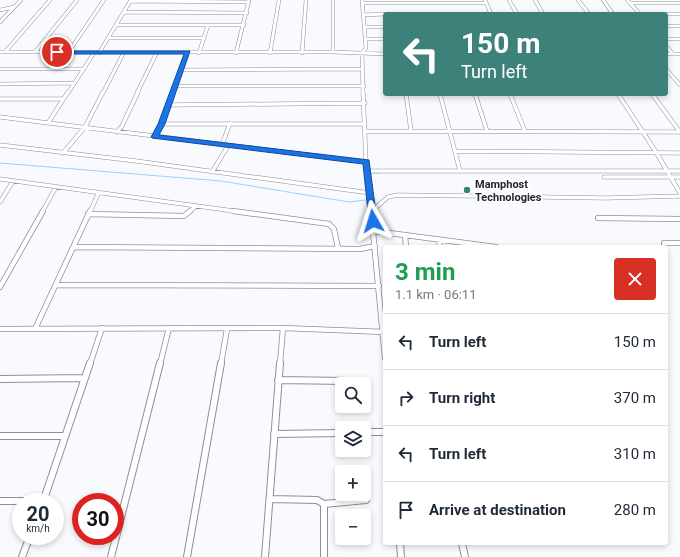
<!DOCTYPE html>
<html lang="en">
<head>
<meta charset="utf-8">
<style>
  :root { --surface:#fff; --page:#f2f2f3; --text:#1f2937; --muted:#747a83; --line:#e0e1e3 }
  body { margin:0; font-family:Roboto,sans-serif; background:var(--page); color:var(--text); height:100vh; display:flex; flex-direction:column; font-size:15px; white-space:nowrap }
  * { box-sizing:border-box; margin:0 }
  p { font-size:13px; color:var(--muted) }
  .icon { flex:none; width:22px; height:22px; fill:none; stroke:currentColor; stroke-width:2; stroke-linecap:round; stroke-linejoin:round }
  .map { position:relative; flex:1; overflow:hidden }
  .details { position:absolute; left:383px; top:245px; width:285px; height:300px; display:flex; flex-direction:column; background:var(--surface); border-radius:4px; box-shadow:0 2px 6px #0003 }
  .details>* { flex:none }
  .hud { position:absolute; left:383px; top:12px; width:285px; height:84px; border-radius:4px; box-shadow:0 2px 6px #0003; background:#3c827a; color:#fff; overflow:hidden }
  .fabs { position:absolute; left:335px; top:377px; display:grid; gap:8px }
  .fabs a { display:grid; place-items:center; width:36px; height:36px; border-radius:4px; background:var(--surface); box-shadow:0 2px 6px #0003; font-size:20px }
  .speed { position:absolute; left:12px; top:493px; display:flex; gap:8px; font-size:20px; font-weight:700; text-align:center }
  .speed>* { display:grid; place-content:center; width:52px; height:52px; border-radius:50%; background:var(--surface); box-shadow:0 2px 6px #0003; line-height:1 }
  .speed small { font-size:10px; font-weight:400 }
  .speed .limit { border:6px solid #d22; background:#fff; color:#111 }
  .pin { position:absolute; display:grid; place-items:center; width:34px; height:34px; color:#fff; margin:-17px; border:2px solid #fff; border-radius:50%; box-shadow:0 1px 4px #0007 }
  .me { position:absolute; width:44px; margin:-22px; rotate:354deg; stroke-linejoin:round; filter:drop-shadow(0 0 3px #0008) }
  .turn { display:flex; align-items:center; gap:14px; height:84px; padding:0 12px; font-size:18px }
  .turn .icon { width:52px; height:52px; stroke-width:2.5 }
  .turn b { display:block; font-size:28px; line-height:34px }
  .round { display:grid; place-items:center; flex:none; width:42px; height:42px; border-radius:4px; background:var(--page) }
  .summary { display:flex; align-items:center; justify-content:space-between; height:68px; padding:0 12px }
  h1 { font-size:24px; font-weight:700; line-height:30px; color:#1e9e55 }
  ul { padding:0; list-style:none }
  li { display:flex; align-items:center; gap:12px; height:56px; padding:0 12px; border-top:1px solid var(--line) }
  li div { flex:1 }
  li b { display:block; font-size:15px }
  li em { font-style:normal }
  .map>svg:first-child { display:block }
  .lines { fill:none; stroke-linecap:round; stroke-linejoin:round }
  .stream { stroke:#9bd2fb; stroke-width:1 }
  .street-far3-casing { stroke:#8c8f9c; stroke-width:4 }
  .street-far2-casing { stroke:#8c8f9c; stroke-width:4.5 }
  .street-far1-casing { stroke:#8c8f9c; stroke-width:6 }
  .street-casing { stroke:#8c8f9c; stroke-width:8 }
  .street-far3 { stroke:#fff; stroke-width:3 }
  .street-far2 { stroke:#fff; stroke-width:3.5 }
  .street-far1 { stroke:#fff; stroke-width:4.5 }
  .street { stroke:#fff; stroke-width:6 }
  .route { fill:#1a73e8; stroke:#114b97 }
  .poi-dot { fill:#3c827a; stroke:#fff; stroke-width:1.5 }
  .labels { text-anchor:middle; stroke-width:3.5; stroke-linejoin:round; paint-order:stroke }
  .poi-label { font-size:11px; font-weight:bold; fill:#24252a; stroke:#fff; text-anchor:start }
</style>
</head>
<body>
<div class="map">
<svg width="680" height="557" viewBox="0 0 680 557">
  <rect width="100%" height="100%" fill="#f9fafd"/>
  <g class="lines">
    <path class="stream" d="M0 163 221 181 349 202 365 200
      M371 192 370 175 372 173H380"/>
    <g class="street-far3-casing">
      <path id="street-far3" d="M333 0V52
        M362 0 366 48 362 53 363 93
        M485 0 491 14
        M509 0 517 14
        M535 0 543 14
        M578 0 589 14
        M603 0 613 14
        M627 0 640 14
        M131 1 249 2
        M362 3H486
        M630 3H680
        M0 10 14 7
        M124 12 247 13
        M446 14H491
        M639 14H680
        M363 15 385 14
        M0 22 21 0
        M116 25H244
        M666 26H680
        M364 27H385
        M108 38H204
        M365 39H385
        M666 39H680
        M666 46 673 54
        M0 52H333L385 54
        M5 52 50 0
        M35 52 77 0
        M68 53 104 0
        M99 53 131 0
        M199 53 208 25
        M236 53 249 0
        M270 53 279 0
        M302 53 306 0
        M666 54H680
        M0 69H84
        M666 69 680 85
        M182 70 363 69
        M0 84 74 83
        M175 86H364
        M68 93 94 53
        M103 93 124 52
        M137 93 157 52
        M173 93 188 52"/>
    </g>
    <g class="street-far2-casing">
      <path id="street-far2" d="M363 92 366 162 371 212
        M406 94 411 131
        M440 94 460 171
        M475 94 487 131
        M510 94 525 131
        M618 94 656 152 680 193
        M652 94 680 132
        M0 99H63
        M169 105 365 103
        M0 117 366 162
        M48 123 68 92
        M161 124H365
        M366 131 680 132
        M117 132 122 126 138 92
        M155 137 173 92
        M0 145 136 161 370 193
        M222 145 230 123
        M456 151 680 153
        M63 153 85 127 103 92
        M368 171H680
        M212 172 228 146
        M604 177H680
        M0 179 241 212
        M0 202 13 181
        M372 211 388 197 398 195 606 198 680 196
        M42 212 56 187
        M90 212 98 194
        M189 212 196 206"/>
    </g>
    <g class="street-far1-casing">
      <path id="street-far1" d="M233 211 329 224 334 229 338 248
        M371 211 385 358
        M88 214 184 216 190 211
        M598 218 680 219
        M374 231 496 247
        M405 235 406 247
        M439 240 440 247
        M664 243H680
        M74 247 360 249 375 246
        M56 285 379 286
        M0 287 43 211
        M0 329 283 328 385 332
        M35 329 90 211
        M90 364 102 328
        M160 364 169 328
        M221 364 227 329
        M280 364 283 328"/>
    </g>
    <g class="street-casing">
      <path id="street" d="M0 379 84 378
        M278 380 347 381
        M364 432H385
        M274 434 342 433
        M0 436H65
        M270 499 317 500 324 504V557
        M0 501H43
        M43 502 90 363
        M324 504 366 500
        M400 543 401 557
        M462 543 465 557
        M22 557 30 536
        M111 557 160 363
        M187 557 221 363
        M265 557 280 363"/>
    </g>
    <use href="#street-far3" class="street-far3"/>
    <use href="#street-far2" class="street-far2"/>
    <use href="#street-far1" class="street-far1"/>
    <use href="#street" class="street"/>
  </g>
  <path class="route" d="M55 51H190L165 124 159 135 369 160 377 221 373 224 369 221 363 164 152 138 151 137 158 124 184 54H55Z"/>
  <circle class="poi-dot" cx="467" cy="190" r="4"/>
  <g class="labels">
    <g class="poi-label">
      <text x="475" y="188">Mamphost<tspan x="475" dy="13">Technologies</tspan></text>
    </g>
  </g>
</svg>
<div class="fabs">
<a><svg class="icon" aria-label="search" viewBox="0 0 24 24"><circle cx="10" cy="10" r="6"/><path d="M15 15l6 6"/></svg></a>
<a><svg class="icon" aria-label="layers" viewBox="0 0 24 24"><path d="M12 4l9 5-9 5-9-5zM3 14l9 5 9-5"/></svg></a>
<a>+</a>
<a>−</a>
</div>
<div class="speed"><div>20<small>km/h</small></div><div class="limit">30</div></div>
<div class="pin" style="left:57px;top:52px;background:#d93025"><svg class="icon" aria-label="arrive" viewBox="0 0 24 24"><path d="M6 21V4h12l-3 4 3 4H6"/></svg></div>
<svg class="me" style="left:373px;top:221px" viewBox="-20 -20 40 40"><path d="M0-17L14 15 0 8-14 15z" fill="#1a73e8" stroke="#fff" stroke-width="4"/></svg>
<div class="hud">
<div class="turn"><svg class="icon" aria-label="left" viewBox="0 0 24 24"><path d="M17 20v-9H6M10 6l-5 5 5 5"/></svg><div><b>150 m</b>Turn left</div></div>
</div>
<section class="details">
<div class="summary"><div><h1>3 min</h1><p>1.1 km · 06:11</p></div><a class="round" style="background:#d93025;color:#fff"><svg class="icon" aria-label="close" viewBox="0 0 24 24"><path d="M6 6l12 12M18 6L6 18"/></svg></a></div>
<ul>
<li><svg class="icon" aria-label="left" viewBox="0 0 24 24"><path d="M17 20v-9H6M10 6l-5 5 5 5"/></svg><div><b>Turn left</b></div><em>150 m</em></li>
<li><svg class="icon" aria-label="right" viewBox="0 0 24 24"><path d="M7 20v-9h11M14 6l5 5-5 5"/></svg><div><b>Turn right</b></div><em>370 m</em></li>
<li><svg class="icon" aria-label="left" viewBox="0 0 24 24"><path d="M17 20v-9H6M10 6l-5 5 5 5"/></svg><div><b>Turn left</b></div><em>310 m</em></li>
<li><svg class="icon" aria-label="arrive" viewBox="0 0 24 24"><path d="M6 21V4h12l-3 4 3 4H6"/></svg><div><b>Arrive at destination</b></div><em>280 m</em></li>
</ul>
</section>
</div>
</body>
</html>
